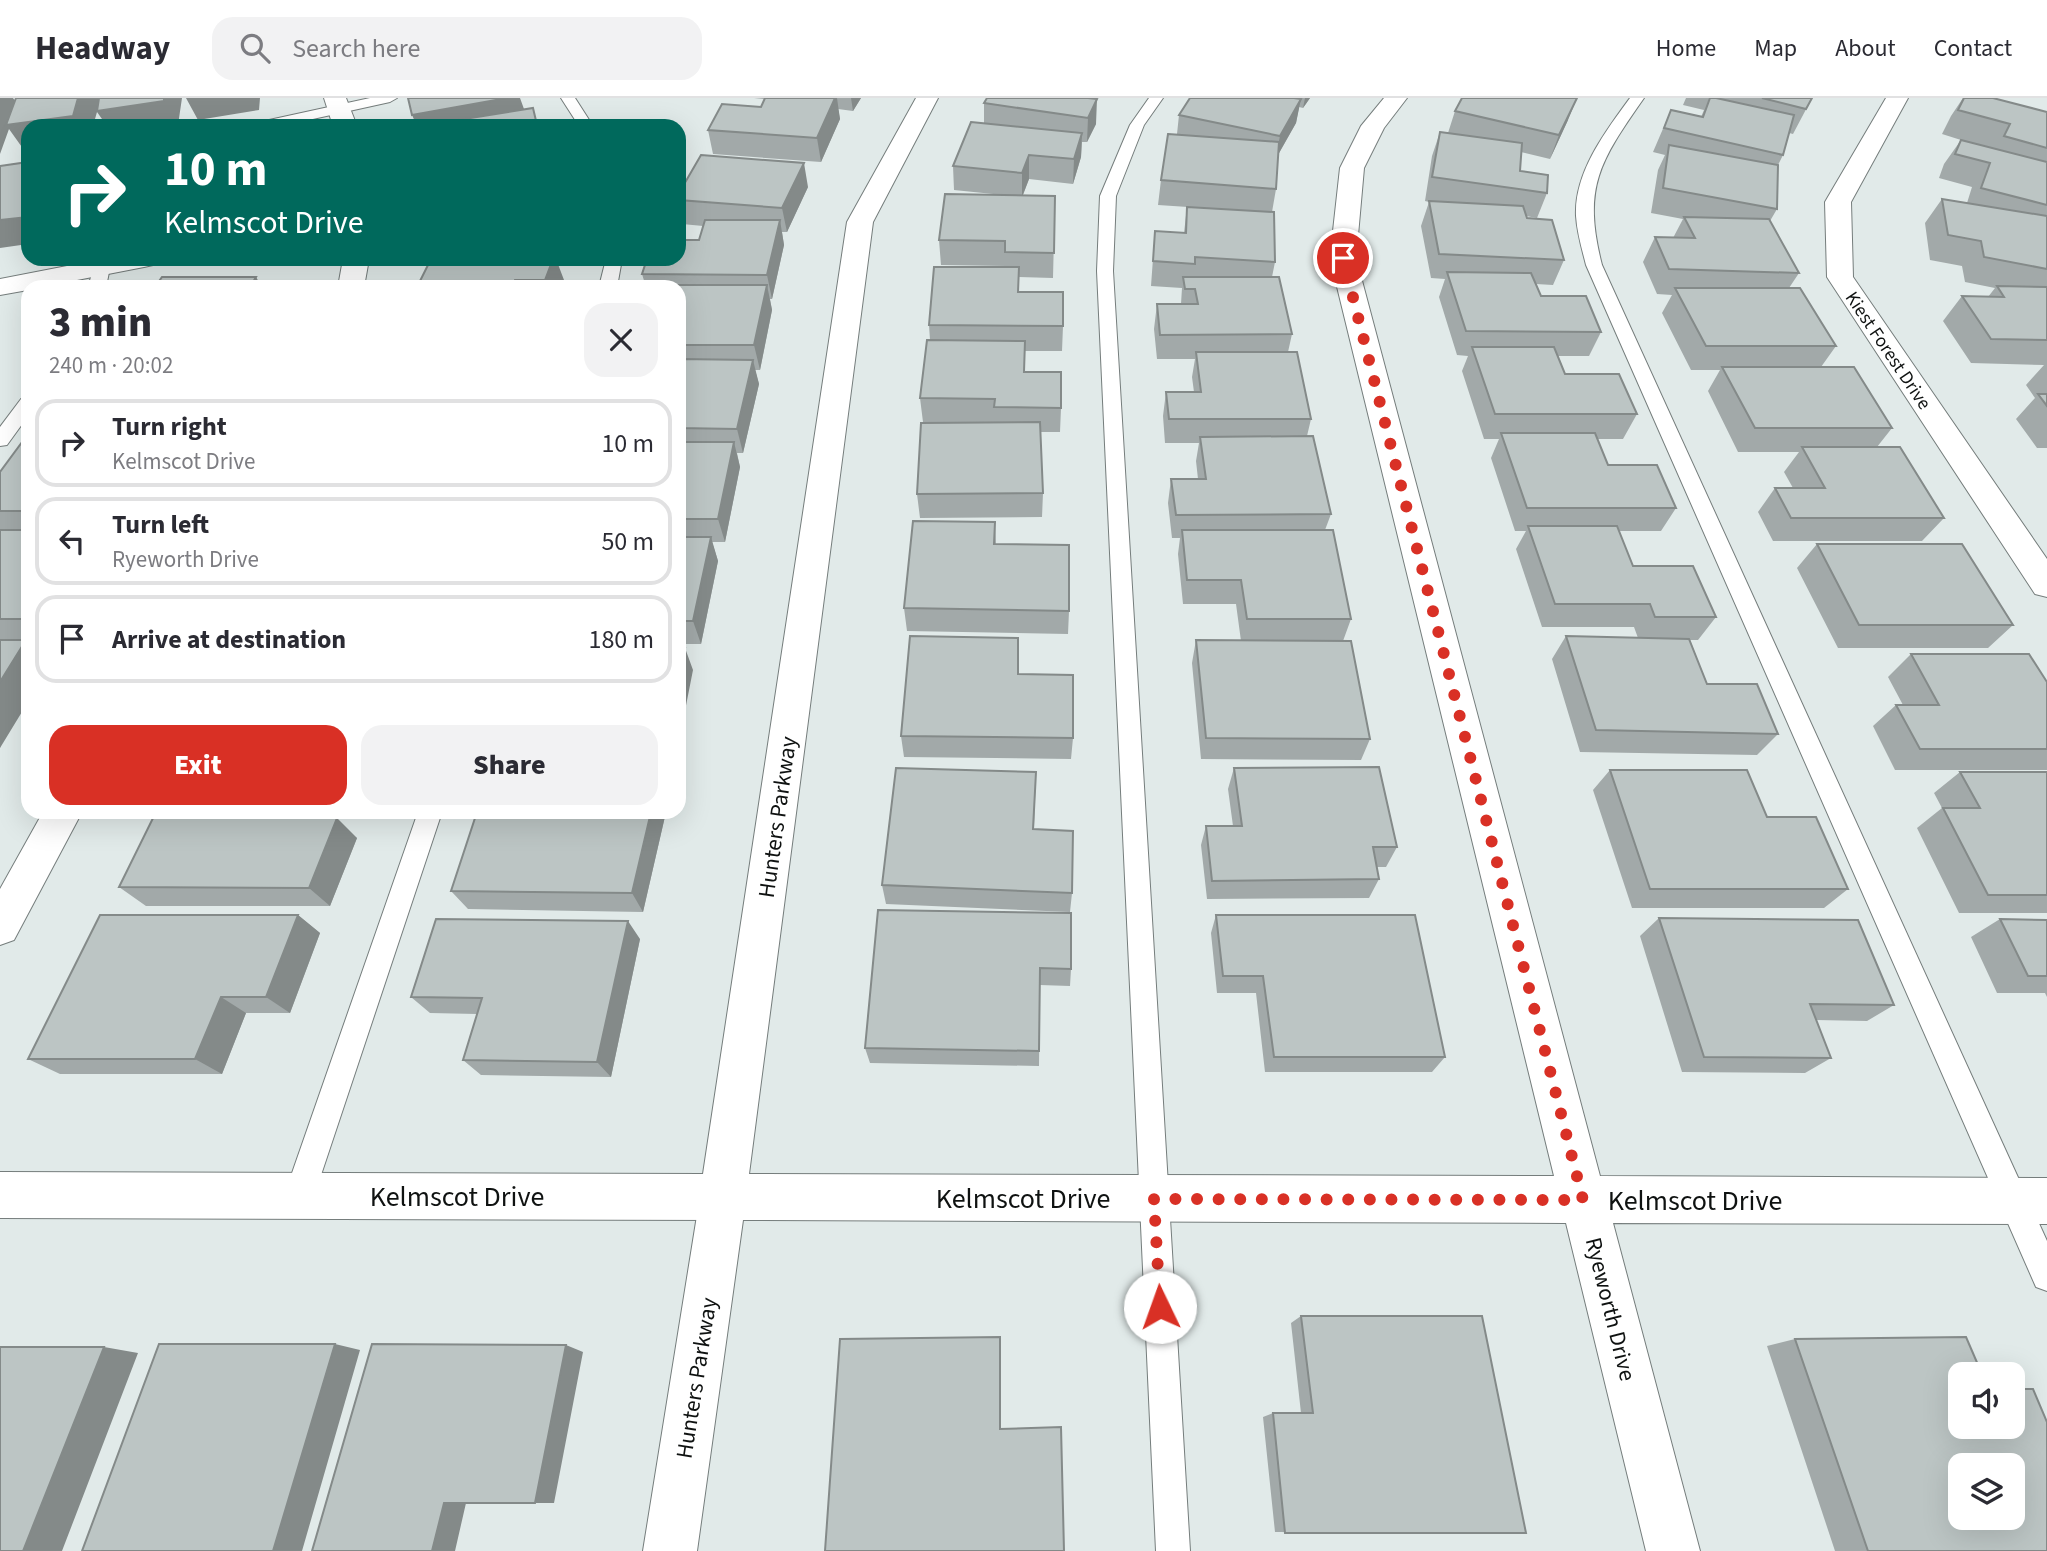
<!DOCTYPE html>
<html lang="en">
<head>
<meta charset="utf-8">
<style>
  :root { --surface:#fff; --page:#f2f2f3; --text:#2b2b33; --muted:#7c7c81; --line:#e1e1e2; --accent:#d93025 }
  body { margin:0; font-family:"Source Sans 3",sans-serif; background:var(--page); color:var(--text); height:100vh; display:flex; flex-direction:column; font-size:26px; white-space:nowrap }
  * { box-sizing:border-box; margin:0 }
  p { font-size:23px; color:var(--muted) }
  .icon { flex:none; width:38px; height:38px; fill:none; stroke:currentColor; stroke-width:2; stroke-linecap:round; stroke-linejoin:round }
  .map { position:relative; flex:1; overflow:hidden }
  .drawer { position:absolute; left:21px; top:182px; width:665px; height:539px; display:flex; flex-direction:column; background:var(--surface); border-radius:21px; box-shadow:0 7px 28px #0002 }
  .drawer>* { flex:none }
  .banner { position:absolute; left:21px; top:21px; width:665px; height:147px; border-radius:21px; box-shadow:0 7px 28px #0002; background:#00695c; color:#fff; overflow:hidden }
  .tools { position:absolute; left:1948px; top:1264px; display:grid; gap:14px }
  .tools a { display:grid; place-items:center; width:77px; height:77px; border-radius:14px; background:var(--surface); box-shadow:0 7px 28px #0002; font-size:35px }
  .pin { position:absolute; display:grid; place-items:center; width:60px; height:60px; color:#fff; margin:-30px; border:4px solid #fff; border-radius:50%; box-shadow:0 2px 7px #0007 }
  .me { position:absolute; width:77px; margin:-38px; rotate:357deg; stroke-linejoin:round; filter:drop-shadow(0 0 5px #0008) }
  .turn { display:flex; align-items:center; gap:24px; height:147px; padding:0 28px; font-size:32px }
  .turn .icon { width:91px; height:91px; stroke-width:2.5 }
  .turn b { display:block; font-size:49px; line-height:60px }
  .round { display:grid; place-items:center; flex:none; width:74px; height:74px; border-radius:21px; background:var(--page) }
  .summary { display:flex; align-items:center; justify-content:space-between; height:119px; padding:0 28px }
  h1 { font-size:42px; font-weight:800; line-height:52px }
  .button { display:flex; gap:14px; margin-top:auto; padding:14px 28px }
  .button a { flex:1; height:80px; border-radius:21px; background:var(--accent); color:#fff; font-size:28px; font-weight:800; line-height:80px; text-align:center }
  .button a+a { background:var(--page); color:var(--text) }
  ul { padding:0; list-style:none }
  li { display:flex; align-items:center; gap:21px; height:88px; margin:0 14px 10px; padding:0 14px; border:4px solid var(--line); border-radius:21px }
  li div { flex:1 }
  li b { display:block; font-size:26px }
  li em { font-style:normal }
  header { display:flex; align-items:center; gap:42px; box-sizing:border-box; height:98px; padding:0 35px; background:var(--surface); border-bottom:2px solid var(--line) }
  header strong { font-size:33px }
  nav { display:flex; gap:38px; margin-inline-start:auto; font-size:24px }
  .search { width:490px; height:63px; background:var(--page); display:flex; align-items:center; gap:18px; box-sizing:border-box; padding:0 24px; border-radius:21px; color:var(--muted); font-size:26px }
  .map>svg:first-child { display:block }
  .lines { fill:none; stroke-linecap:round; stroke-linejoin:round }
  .lane-casing { stroke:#757d7c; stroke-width:2 }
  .street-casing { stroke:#757d7c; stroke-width:2 }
  .secondary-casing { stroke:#757d7c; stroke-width:2 }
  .lane { fill:#fff; fill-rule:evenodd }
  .street { fill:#fff; fill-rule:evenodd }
  .secondary { fill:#fff; fill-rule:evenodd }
  .wall { fill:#a2a9a9 }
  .shaded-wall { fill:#848a89 }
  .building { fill:#bcc5c4; stroke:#848a89; stroke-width:2; fill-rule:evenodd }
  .route { stroke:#d93025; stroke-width:12; stroke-dasharray:0 21.6 }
  .labels { text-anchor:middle; stroke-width:5; stroke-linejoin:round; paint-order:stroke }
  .far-street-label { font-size:19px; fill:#0f1211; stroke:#fff }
  .street-label { font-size:23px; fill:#0f1211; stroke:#fff }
  .near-street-label { font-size:28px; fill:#0f1211; stroke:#fff }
</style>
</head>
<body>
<header>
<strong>Headway</strong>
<div class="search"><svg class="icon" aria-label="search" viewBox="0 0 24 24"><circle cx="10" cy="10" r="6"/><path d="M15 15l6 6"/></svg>Search here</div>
<nav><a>Home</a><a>Map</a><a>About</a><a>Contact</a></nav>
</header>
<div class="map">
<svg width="2047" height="1453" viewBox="0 0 2047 1453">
  <rect width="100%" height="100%" fill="#e1eae9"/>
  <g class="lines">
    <g class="lane-casing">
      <path id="lane" d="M370 0H397L390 4 281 28H253L260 24Z
        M561 0H575L593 28H579Z
        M1149 0H1163L1144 27 1116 98 1113 173 1190 1453H1156L1097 173 1100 98 1130 27Z
        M1630 0H1644C1600 63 1582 89 1602 167L2047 1143V1193L2036 1189 1586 167C1582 151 1577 135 1576 118 1574 75 1605 34 1630 0Z
        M606 161H622L617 189H599Z
        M102 164 110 169 106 189H88L94 169Z
        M28 299V318L7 347 0 348V329L21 301Z
        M418 714H442L314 1098 309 1108 299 1113 289 1108 284 1098Z"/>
    </g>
    <g class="street-casing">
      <path id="street" d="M324 0H346L357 28H333Z
        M1384 0H1407L1384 30 1364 70 1356 160 1600 1078 2047 1080V1126L1613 1125 1700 1453H1646L1566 1125 743 1122 697 1453H643L700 1099 707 1083 723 1076 1554 1078 1330 160 1340 70 1361 28Z
        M1886 0H1908L1851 104 1853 179 2047 461V499L2035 496 1827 179 1825 104Z
        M103 161H157L153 167 144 169 41 189H28V192L0 197V181Z
        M343 161H369L364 189H338Z
        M43 714H82L14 842 0 847V791Z"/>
    </g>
    <g class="secondary-casing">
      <path id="secondary" d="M916 0H938L873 124 746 1099 739 1115 723 1122 0 1120V1074L703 1076 847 124Z"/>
    </g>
    <use href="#lane" class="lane"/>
    <use href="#street" class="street"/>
    <use href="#secondary" class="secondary"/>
  </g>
  <path class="wall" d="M754 0H861L853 13 838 11 840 21 821 64 713 56 708 32 761 9 765 1Z
    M1088 0 1096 26 1087 44H1082L1081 59 1073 86 1029 81 1023 97 1055 98 1053 180 1019 179V194L1063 228 1062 253H1025V274L1061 310 1060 334H1040L1043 395 1042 419 920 420 917 396 961 325 923 324 920 300 930 242 929 227 1005 169V168L941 167 939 142 1003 97 954 92 953 68 984 25V5Z
    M1190 0H1310L1303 10 1299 9 1296 25 1278 57 1276 91 1272 114 1275 164 1272 179 1292 236 1288 254 1311 321 1307 338 1331 416 1325 432 1351 521 1343 543 1370 641 1361 662 1201 661 1192 565 1196 542 1241 543 1236 506H1183L1178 456 1180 440H1172L1168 405 1171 381H1198L1196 363 1199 345H1165L1163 318 1166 294H1194L1192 279 1195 261H1157L1154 231 1157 206H1181L1182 190 1151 188 1155 133 1184 135 1187 109 1203 110 1158 107 1161 82 1177 36 1179 17Z
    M1686 0H1812L1793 36 1789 35 1783 57 1778 67 1777 111 1770 123 1799 175 1789 190 1836 248 1821 269 1892 330 1877 349 1944 420 1922 443H1773L1758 414 1775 390H1793L1784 374 1799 354H1738L1708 293 1720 272H1691L1662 215 1672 197 1657 196 1643 164 1655 139 1673 140 1683 121 1651 115 1658 72 1665 57 1653 54 1671 12 1701 19 1704 12 1683 7Z
    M1963 0H1993L2047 14V350H2037L2016 321 2035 300 2026 287 2044 267 1971 265 1943 223 1962 198 1988 199 1995 190 1965 184 1962 168 1930 162 1925 125 1942 101 1967 105 1972 89 1939 80 1944 66 1961 42 1942 36 1951 18Z
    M1455 13 1568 22 1550 61 1521 54 1520 73 1547 95 1537 120 1526 118 1527 120 1564 162 1553 187 1536 186 1541 198 1601 234 1589 258H1557L1565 276 1637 316 1623 341H1597L1608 367 1676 410 1661 433H1619L1633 468 1716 519 1698 542H1690L1707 586 1778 636 1757 657 1580 654 1552 561 1566 538 1638 540 1634 529H1542L1516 451 1526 433H1515L1491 360 1499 341H1484L1462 273 1468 258 1457 257 1439 199 1445 181 1431 180 1421 128 1429 104 1425 103 1432 58 1440 34 1448 35Z
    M808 89 787 134H782L784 147 772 201H770L772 212 760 272H755L759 286 743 355H737L740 369 725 444H712L718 463 701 546H679V189H646L642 176 699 142 703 128 682 126 679 114V95Z
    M431 161 564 182 561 189H417Z
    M28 336V543L0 650V374Z
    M995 424 996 446 1069 513 1068 536 907 533 904 510Z
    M1817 446 2013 527 1988 550H1838L1797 470Z
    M1911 556 2047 584V672H1895L1873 628 1896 607H1903L1888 579Z
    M1018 576 1073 640 1071 661 904 659 901 638Z
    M1234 670 1397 749 1386 769H1377L1379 781 1369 800 1207 801 1201 747 1206 728H1233L1228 691Z
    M1610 672 1848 791 1824 810H1632L1593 692Z
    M1036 674 1034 731 1072 795 1070 814 886 806 882 787Z
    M1960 674H2047V815H1959L1917 730 1942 710 1934 695Z
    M156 714H321L318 720 357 740 330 808H146L119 789Z
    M477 714H666L643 814 468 811 451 793Z
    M878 812 1071 871 1070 888 1040 887 1039 968 870 965 865 950Z
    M298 817 320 835 290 915H246L222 976H60L28 961Z
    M1216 817 1445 959 1432 974H1265L1256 895H1217L1211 835Z
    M1659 820 1894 907 1867 923 1816 922 1831 960 1805 975 1682 974 1640 838Z
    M2000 821 2047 822V899L2045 895H1997L1971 839Z
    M640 841 611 979 481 977 463 962 477 916 430 915 411 899Z
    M1301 1218 1526 1435 1275 1434 1263 1319 1273 1315H1301L1291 1225Z
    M1795 1241 1960 1276 2047 1453H1835L1767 1248Z"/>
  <path class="shaded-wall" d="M0 0H13L18 7 78 0H182L178 27 107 28 97 14 93 28H28V51L24 52 9 31 0 56Z
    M186 0H260L259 12 198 22Z
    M507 0H520L528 22 496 28H417L412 17Z
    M835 0H837L840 21 821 64 817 40Z
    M851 0H861L853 13Z
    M1305 0H1310L1303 10Z
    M1577 0 1568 22 1550 61 1559 37Z
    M1097 1 1096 26 1087 44 1088 20Z
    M1301 1 1296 25 1275 62 1280 38Z
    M1082 35 1081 59 1073 86 1074 61Z
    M1029 57V81L1022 99V75Z
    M804 65 808 89 787 134 782 110Z
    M28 119V146L0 150V122Z
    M780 122 784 147 772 201 767 177Z
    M553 161H556L564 182 561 189H547L545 182Z
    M256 179 262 189H250Z
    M767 187 772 212 760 272 754 247Z
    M753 262 759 286 743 355 737 331Z
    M734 344 740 369 725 444 718 421Z
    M711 439 718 463 701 546 693 523Z
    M26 542 28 544V604L0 650V584Z
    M685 550 693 572 679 643V576Z
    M291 714H321L310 740 289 720Z
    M651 714H666L643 814 632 795Z
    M337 720 357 740 330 808 309 790Z
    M298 817 320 835 290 915 266 899Z
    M628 823 640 841 611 979 597 964Z
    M221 899 246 915 222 976 195 961Z
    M1000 1239 1001 1245V1334L1000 1331Z
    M335 1246 360 1252 302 1453H273Z
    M566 1247 583 1254 554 1405H535Z
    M104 1249 138 1255 62 1453H23Z
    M444 1405H466L455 1453H432Z"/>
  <path class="building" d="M16 0H78L73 18 6 27Z
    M99 0H164V3L97 13Z
    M408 0H507L412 17Z
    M765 0H835L817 40 708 32 722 6 761 9Z
    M987 0H1088L1097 1 1088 20 984 5Z
    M1190 0H1294L1301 1 1280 38 1179 17Z
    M1462 0H1577L1559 37 1455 13Z
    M1710 0H1716L1794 17 1783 57 1664 30 1671 12 1703 19Z
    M1762 0H1812L1806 11Z
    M1964 0H1993L2047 14V50L2004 38 2010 26 1958 12Z
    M533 10 537 27 529 28H433V26Z
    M263 23V28H231Z
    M971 24 1082 35 1074 61 1029 57 1022 75 953 68Z
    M1440 34 1522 45 1520 73 1548 77 1547 95 1432 79Z
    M1168 36 1279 44 1276 91 1161 82Z
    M1961 42 2047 64V107L1981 90 1990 65 1955 56Z
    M1669 47 1778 67 1777 111 1663 90Z
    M701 57 804 65 782 110 679 102V95Z
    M28 64V119L0 122V68Z
    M945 96 1055 98 1054 155 1005 154V143L939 142Z
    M1942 101 2047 118V171L1984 159 1981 143 1948 137Z
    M1429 103 1523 108 1527 120 1552 122 1564 162 1439 156Z
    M1187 109 1274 114 1275 164 1195 159V166L1153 163 1155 133 1186 135Z
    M1684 119 1769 121 1799 175 1669 171 1655 139 1695 140Z
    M705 122H780L767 177 642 176 647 161H679V142H699Z
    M431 161H553L545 182H515L512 189H417Z
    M934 169H1019L1018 194H1063V228L929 227Z
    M1447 174 1531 175 1541 198H1586L1601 234 1466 233Z
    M162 179H256L250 189H155Z
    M1183 179H1279L1292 236 1160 237 1157 206H1198L1195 191H1185Z
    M669 187H767L754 247H679V189H668Z
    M1997 188 2047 189V242L1991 241 1962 198 2004 199Z
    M1675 190H1800L1836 248H1706Z
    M927 242 1025 243 1024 274H1061V310L994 309 995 301 920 300Z
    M1472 249H1554L1565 276H1619L1637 316H1495Z
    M1196 254H1297L1311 321H1169L1166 294H1201Z
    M679 261 753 262 737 331 679 330Z
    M1722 269H1854L1892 330H1755Z
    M2038 296H2047V308Z
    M1040 324 1043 395 917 396 921 325Z
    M1501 335H1595L1608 367H1657L1676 410H1527Z
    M28 336V413H0V374Z
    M1313 338 1331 416 1176 417 1171 381H1206L1200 339Z
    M679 344H734L718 421H679Z
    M1802 349H1900L1944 420H1791L1775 390H1825Z
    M913 423 995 424 994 446 1069 447V513L904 510Z
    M1528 428H1617L1633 468H1693L1716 519H1655L1650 506H1555Z
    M0 432H28V521H0Z
    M1182 432H1333L1351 521H1247L1241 482H1187Z
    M679 439H711L693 523H679Z
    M1817 446H1962L2013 527H1859Z
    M910 538 1018 540V576L1073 577V640L901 638Z
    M1566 538 1689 541 1707 586H1757L1778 636 1596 632Z
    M0 542H26L0 584Z
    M1196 542 1351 543 1370 641 1206 640Z
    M679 550H685L679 576Z
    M1911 556H2029L2047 584V651H1920L1896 607H1939Z
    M1379 669 1397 749H1373L1379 781 1212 783 1206 728H1242L1234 670Z
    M896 670 1036 674 1033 731 1073 733 1072 795 882 787Z
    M1610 672H1747L1767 719H1816L1848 791H1650Z
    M1960 674H2047V797H1988L1943 710H1980Z
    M156 714H291L289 720H337L309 790 119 789Z
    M477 714H651L632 795 451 793Z
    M878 812 1071 815V871L1040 870 1039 953 865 950Z
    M100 817H298L266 899H221L195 961H28Z
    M1216 817H1415L1445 959H1274L1263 878H1223Z
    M1659 820 1858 822 1894 907 1810 906 1831 960 1704 959Z
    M436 821 628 823 597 964 463 962 482 900 411 899Z
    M2000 821 2047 822V878H2028Z
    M1301 1218H1482L1526 1435H1285L1273 1315H1313Z
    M1000 1239V1331L1061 1329 1064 1453H825L840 1241Z
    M1966 1239 1982 1276H1960V1328H2012V1291H2033L2047 1324V1453H1868L1795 1241ZM1960 1367H2012V1419H1960Z
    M159 1246H335L273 1453H82Z
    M372 1246 566 1247 535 1405H444L432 1453H312Z
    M0 1249H104L23 1453H0Z"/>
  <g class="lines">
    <path class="route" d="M1160 1209 1154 1101 1583 1102 1343 160"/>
  </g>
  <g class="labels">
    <g class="far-street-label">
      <text transform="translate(1889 252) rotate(56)" y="7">Kiest Forest Drive</text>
    </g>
    <g class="street-label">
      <text transform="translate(777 719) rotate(-82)" y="8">Hunters Parkway</text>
      <text transform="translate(1611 1211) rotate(76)" y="8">Ryeworth Drive</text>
      <text transform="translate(696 1280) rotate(-81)" y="8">Hunters Parkway</text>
    </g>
    <g class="near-street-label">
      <text x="457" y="1108">Kelmscot Drive</text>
      <text x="1023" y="1110">Kelmscot Drive</text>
      <text x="1695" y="1112">Kelmscot Drive</text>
    </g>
  </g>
</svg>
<div class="tools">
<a><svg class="icon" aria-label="sound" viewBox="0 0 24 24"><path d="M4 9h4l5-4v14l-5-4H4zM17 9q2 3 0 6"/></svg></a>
<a><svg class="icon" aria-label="layers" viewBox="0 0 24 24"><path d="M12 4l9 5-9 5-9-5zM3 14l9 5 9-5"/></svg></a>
</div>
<div class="pin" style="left:1343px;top:160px;background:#d93025"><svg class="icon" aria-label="arrive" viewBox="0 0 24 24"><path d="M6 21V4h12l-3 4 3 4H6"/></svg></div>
<svg class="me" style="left:1160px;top:1209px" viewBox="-20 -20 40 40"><circle r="19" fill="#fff"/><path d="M0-13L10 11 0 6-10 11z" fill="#d93025"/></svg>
<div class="banner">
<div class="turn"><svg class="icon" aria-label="right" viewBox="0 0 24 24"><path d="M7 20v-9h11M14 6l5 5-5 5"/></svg><div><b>10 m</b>Kelmscot Drive</div></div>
</div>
<section class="drawer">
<div class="summary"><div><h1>3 min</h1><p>240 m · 20:02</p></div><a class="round"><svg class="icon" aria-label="close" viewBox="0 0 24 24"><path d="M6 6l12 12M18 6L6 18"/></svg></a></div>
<ul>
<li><svg class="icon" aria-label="right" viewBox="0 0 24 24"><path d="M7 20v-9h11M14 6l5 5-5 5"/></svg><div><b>Turn right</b><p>Kelmscot Drive</p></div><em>10 m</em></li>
<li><svg class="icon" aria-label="left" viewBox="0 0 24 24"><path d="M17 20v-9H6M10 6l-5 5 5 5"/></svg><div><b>Turn left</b><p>Ryeworth Drive</p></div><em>50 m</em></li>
<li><svg class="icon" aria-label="arrive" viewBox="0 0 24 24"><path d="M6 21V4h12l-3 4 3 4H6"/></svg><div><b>Arrive at destination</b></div><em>180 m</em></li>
</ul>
<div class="button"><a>Exit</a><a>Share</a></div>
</section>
</div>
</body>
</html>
